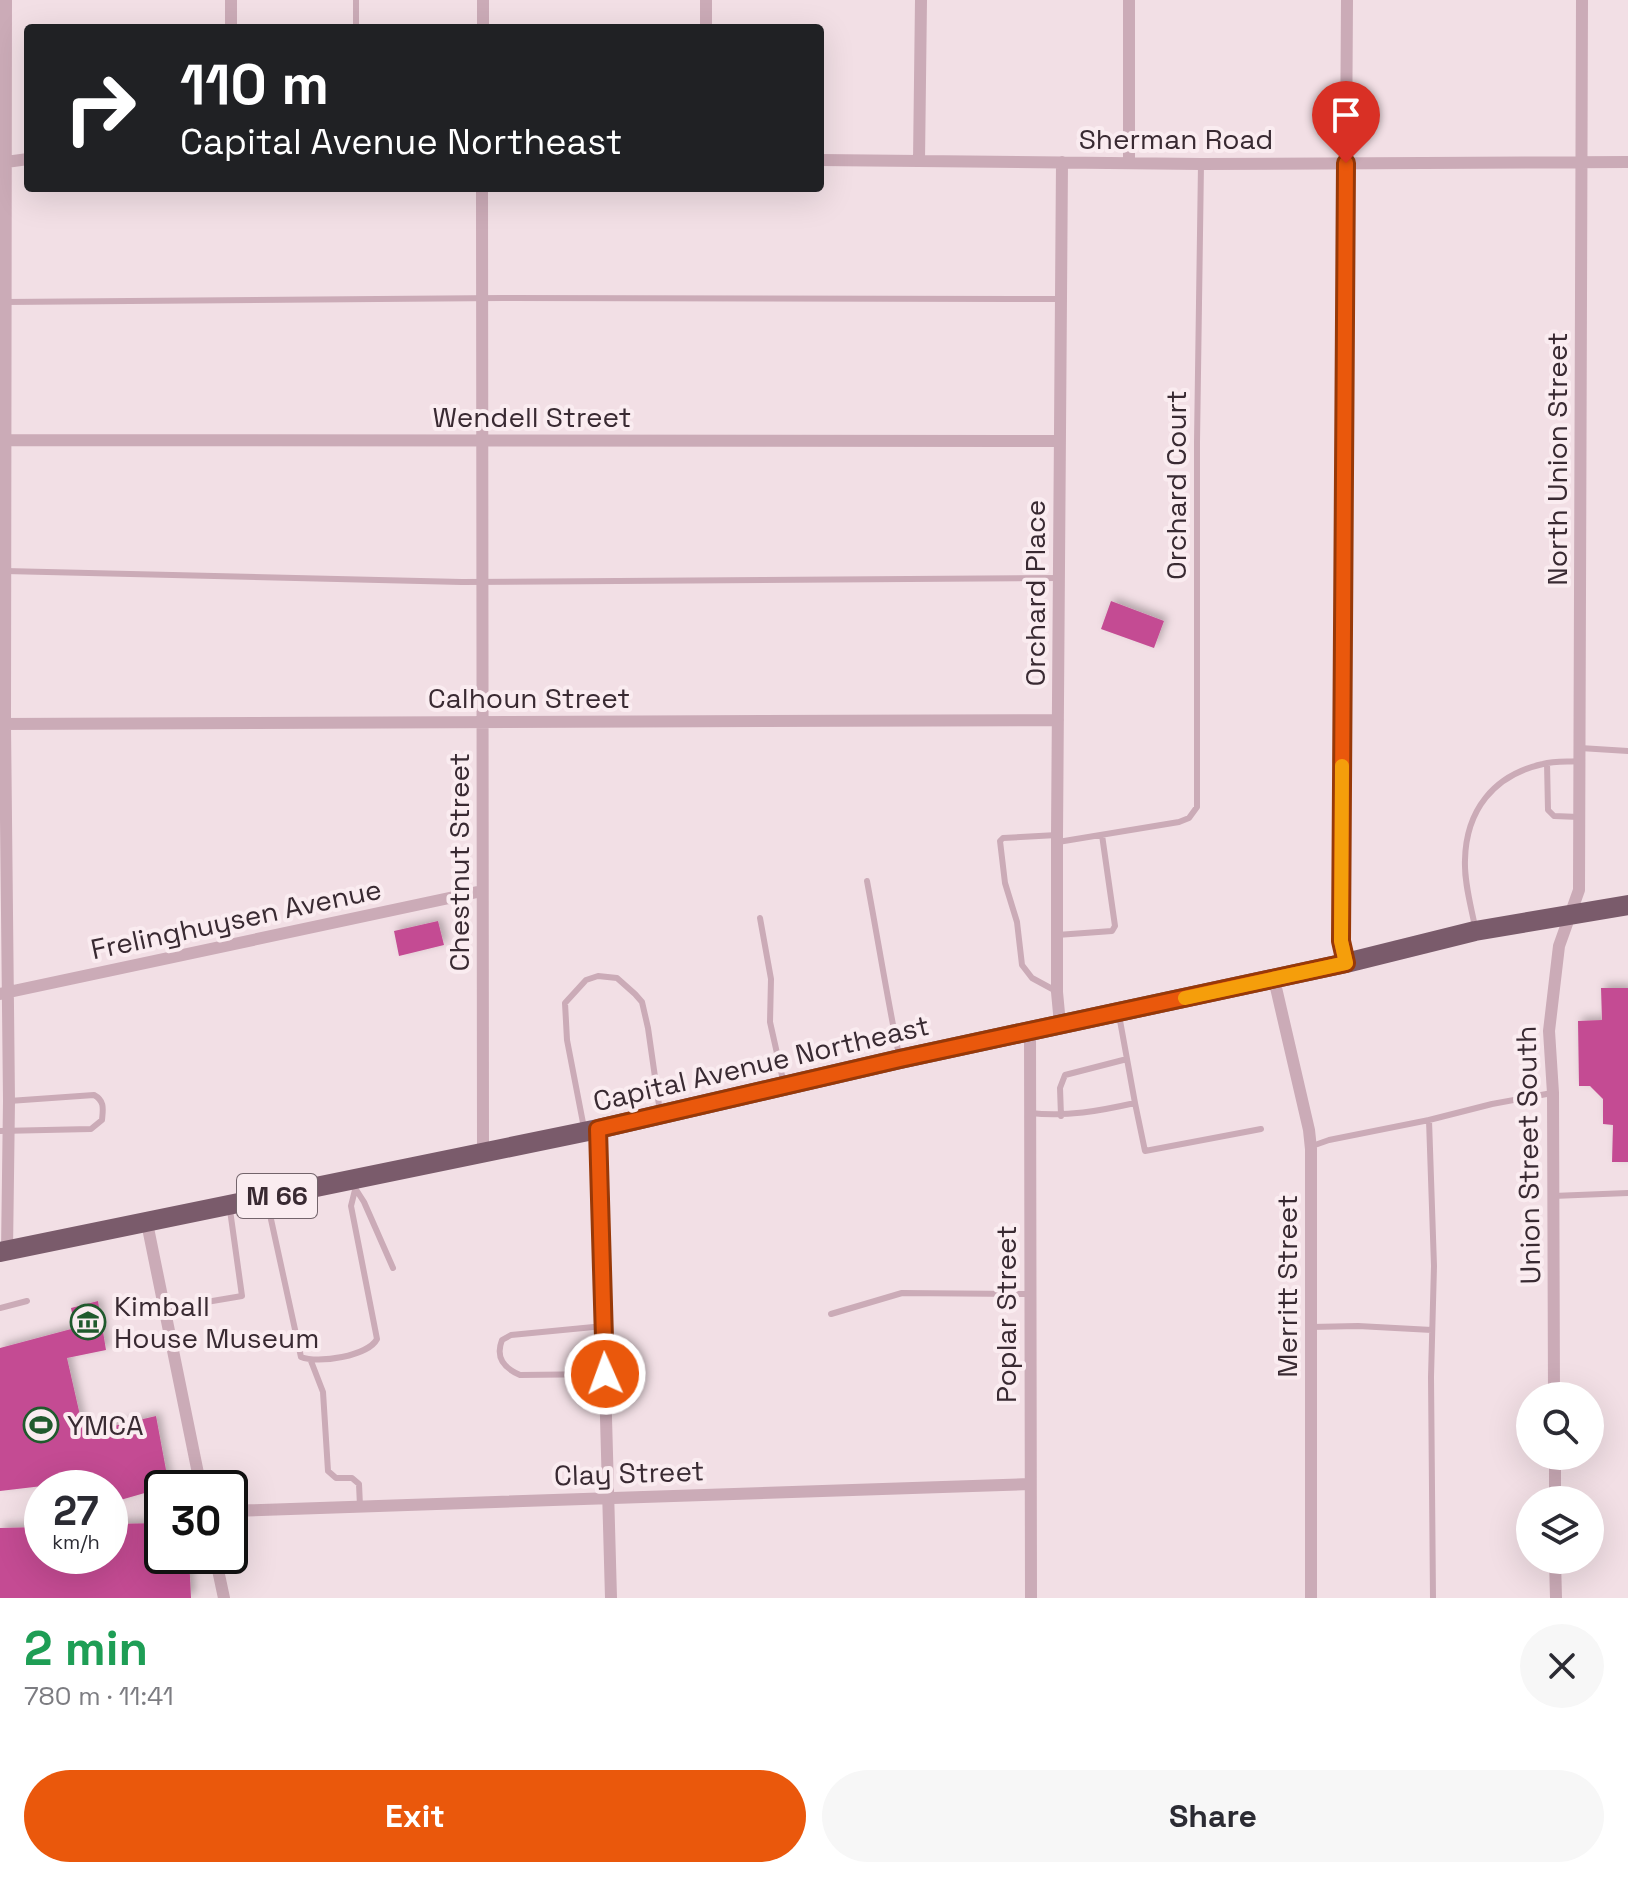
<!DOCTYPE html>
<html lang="en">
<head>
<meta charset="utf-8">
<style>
  :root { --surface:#fff; --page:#f7f7f7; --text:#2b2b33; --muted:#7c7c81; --accent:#ea580c }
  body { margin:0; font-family:"Space Grotesk",sans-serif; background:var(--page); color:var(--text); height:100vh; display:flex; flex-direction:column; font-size:30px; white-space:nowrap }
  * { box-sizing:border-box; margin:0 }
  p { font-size:26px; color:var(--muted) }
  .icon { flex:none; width:44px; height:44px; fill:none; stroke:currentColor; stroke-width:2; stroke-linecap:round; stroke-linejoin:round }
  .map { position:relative; height:1598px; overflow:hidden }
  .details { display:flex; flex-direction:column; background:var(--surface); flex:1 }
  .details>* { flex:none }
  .guide { position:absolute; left:24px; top:24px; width:800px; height:168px; border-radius:8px; box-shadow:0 8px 32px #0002; background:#202124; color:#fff; overflow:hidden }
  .tools { position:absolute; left:1516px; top:1382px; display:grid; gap:16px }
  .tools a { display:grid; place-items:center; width:88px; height:88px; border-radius:50%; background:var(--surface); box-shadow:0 8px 32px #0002; font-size:40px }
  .speed { position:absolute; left:24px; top:1470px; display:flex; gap:16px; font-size:40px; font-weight:700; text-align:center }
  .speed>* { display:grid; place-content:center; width:104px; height:104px; border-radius:50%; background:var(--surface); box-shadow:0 8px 32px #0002; line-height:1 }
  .speed small { font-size:20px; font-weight:400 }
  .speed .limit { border:4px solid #111; border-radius:12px; background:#fff; color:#111 }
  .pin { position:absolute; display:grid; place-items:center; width:68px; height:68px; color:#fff; margin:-82px -34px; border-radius:50% 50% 50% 0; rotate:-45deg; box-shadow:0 0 8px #0007 }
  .pin .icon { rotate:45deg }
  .me { position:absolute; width:88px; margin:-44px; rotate:358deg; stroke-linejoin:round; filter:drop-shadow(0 0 6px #0008) }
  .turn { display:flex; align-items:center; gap:28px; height:168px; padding:0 24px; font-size:36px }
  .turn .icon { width:104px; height:104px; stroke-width:2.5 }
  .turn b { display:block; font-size:56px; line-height:68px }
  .round { display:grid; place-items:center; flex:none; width:84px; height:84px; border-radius:42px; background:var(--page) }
  .summary { display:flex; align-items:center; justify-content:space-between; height:136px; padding:0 24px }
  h1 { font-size:48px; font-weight:600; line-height:60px; color:#1e9e55 }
  .cta { display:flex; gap:16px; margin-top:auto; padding:16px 24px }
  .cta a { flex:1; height:92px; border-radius:48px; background:var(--accent); color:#fff; font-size:32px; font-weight:600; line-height:92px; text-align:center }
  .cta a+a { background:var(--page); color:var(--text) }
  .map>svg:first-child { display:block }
  .building { fill:#c44c93; filter:url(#shadow) }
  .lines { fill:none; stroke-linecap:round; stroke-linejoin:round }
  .service { stroke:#cbabb7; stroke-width:6 }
  .minor { stroke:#cbabb7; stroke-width:12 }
  .primary { stroke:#7a5b6b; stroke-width:20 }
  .route-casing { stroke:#983908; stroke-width:20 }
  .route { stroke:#ea580c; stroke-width:14 }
  .slow { stroke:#f59e0b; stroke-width:14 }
  .labels { text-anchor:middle; stroke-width:8; stroke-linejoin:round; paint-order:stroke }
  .shield { fill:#faecf0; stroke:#73646b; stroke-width:2 }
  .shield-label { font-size:26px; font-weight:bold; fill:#392a32 }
  .street-label { font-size:28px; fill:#392a32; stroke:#faecf0 }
  .poi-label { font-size:28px; fill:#392a32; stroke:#faecf0; text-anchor:start }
</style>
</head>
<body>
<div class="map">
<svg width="1628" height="1598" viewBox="0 0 1628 1598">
  <defs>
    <filter id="shadow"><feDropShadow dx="4" dy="-4" stdDeviation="4" flood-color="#0004"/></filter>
  </defs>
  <rect width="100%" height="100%" fill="#f2dfe5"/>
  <path class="building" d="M1111 601 1164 621 1154 648 1101 629Z
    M438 921 444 945 399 956 394 931Z
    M1601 988H1628V1162H1612L1613 1125 1603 1124V1099L1590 1086H1579L1578 1021 1602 1020Z
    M98 1301 106 1350 67 1358 84 1433 156 1416 169 1486 110 1503V1488H71L68 1483 0 1491V1348L75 1328 71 1308Z
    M162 1523V1556H189L191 1598H0V1528L42 1527V1556H110V1524Z"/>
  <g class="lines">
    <path class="service" d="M356 28V0
      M4 302 502 298 1061 299
      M5 571 462 582 1059 578
      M1580 748 1628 751
      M1547 763 1548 810 1554 816 1579 817
      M1058 842 1179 822 1189 818 1197 807V442L1201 164
      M867 881C878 940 887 997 899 1055
      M760 918 771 979 770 1022 783 1080
      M1475 927C1471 906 1464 882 1465 860 1466 811 1493 775 1543 764 1554 761 1568 762 1580 761
      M1057 935 1112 931 1115 926 1102 835
      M1056 991 1032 978 1022 965 1017 922 1005 883 1000 841 1003 838 1057 835
      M1135 1103 1145 1151 1261 1129
      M1030 1113C1067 1117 1099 1111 1135 1103L1119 1015
      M1061 1116 1060 1088 1065 1075 1127 1059
      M584 1128 567 1040 565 1003 586 980 598 976 617 978 635 994 642 1002 648 1028 660 1112
      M0 1131 91 1129 102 1120C103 1109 105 1101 94 1095L9 1101
      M1312 1146 1329 1140 1429 1120
      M355 1188 364 1202 393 1268
      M1553 1196 1628 1193
      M267 1201 301 1357C318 1364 368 1356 377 1339L351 1206 355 1190
      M0 1308 27 1301
      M165 1309 242 1296 230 1210
      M831 1314 902 1293 1029 1294
      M604 1326 511 1335 502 1340C495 1358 504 1368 520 1375L605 1374
      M1311 1327 1358 1326 1432 1330
      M311 1361 323 1392 328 1471 336 1478H352L359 1484 360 1506
      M150 1511H162
      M1433 1598 1431 1377 1434 1266 1429 1120 1492 1104 1552 1093"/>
    <path class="minor" d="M6 0 5 725 9 1101 7 1251
      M231 0V28
      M706 0V28
      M483 28V0
      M820 160 1201 164 1628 162
      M919 161 921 0
      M6 162 28 159
      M1129 162V0
      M482 188 483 1152
      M5 440 1060 441
      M0 724 1058 720
      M1346 963 1341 941 1347 0
      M1274 979 1309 1130 1311 1149V1598
      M0 994 482 891
      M1060 1024 1057 992V835L1062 162
      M1030 1030 1031 1598
      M598 1129 611 1598
      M147 1223 201 1488
      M1554 1396 1553 1093 1549 1031 1559 946 1579 890 1582 0
      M1555 1456V1500
      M230 1511 1030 1484
      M215 1556 224 1598
      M1555 1560 1556 1598"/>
    <path class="primary" d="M0 1252 598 1129 900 1059 1346 963 1475 931 1628 905"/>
  </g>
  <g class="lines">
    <g class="route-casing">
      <path id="route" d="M605 1374 598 1129 900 1059 1346 963 1341 941 1346 163"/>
    </g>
    <use href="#route" class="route"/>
    <path class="slow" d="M1185 998 1346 963 1341 941 1342 766"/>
  </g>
  <defs>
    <g id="museum-ring" transform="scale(1.8)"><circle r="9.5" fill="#faecf0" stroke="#205a2d" stroke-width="1.5"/><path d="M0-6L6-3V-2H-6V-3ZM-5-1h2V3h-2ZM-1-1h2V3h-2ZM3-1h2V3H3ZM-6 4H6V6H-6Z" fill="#205a2d"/></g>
    <g id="stadium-ring" transform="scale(1.8)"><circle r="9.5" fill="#faecf0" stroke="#205a2d" stroke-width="1.5"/><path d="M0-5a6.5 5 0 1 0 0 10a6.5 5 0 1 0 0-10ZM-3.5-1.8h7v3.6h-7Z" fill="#205a2d"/></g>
  </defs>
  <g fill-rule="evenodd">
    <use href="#museum-ring" x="88" y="1322"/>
    <use href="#stadium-ring" x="41" y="1425"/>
  </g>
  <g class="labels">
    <rect class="shield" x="237" y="1174" width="80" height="44" rx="6"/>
    <g class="shield-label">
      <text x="277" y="1205">M 66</text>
    </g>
    <g class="street-label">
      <text x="1176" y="149">Sherman Road</text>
      <text x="532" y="427">Wendell Street</text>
      <text transform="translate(1557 459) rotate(-90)" y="10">North Union Street</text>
      <text transform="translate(1176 485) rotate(-90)" y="10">Orchard Court</text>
      <text transform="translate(1035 593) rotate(-90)" y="10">Orchard Place</text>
      <text x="529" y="708">Calhoun Street</text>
      <text transform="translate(459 862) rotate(-90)" y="10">Chestnut Street</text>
      <text transform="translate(236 919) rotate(-12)" y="10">Frelinghuysen Avenue</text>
      <text transform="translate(761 1063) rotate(-13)" y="10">Capital Avenue Northeast</text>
      <text transform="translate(1528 1155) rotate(-91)" y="10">Union Street South</text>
      <text transform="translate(1287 1286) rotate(-90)" y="10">Merritt Street</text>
      <text transform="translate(1006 1314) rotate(-90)" y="10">Poplar Street</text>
      <text transform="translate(629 1473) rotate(-2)" y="10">Clay Street</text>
    </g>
    <g class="poi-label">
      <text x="114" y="1316">Kimball<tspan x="114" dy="32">House Museum</tspan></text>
      <text x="67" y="1435">YMCA</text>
    </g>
  </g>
</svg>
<div class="tools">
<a><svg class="icon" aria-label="search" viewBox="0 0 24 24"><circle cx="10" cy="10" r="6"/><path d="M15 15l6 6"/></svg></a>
<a><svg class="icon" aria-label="layers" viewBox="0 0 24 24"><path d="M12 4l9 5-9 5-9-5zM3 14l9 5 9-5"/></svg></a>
</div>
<div class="speed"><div>27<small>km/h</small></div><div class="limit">30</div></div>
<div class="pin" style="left:1346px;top:163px;background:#d93025"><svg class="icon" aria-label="arrive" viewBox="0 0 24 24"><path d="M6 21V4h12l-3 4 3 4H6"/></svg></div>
<svg class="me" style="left:605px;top:1374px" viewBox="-20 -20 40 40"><circle r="17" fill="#ea580c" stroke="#fff" stroke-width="3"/><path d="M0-11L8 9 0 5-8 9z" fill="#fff"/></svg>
<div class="guide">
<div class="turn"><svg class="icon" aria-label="right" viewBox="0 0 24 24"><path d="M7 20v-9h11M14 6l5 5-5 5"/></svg><div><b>110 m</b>Capital Avenue Northeast</div></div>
</div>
</div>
<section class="details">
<div class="summary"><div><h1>2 min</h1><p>780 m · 11:41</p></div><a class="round"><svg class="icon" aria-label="close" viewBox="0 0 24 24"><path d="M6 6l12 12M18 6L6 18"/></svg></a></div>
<div class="cta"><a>Exit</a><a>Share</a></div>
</section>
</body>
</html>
